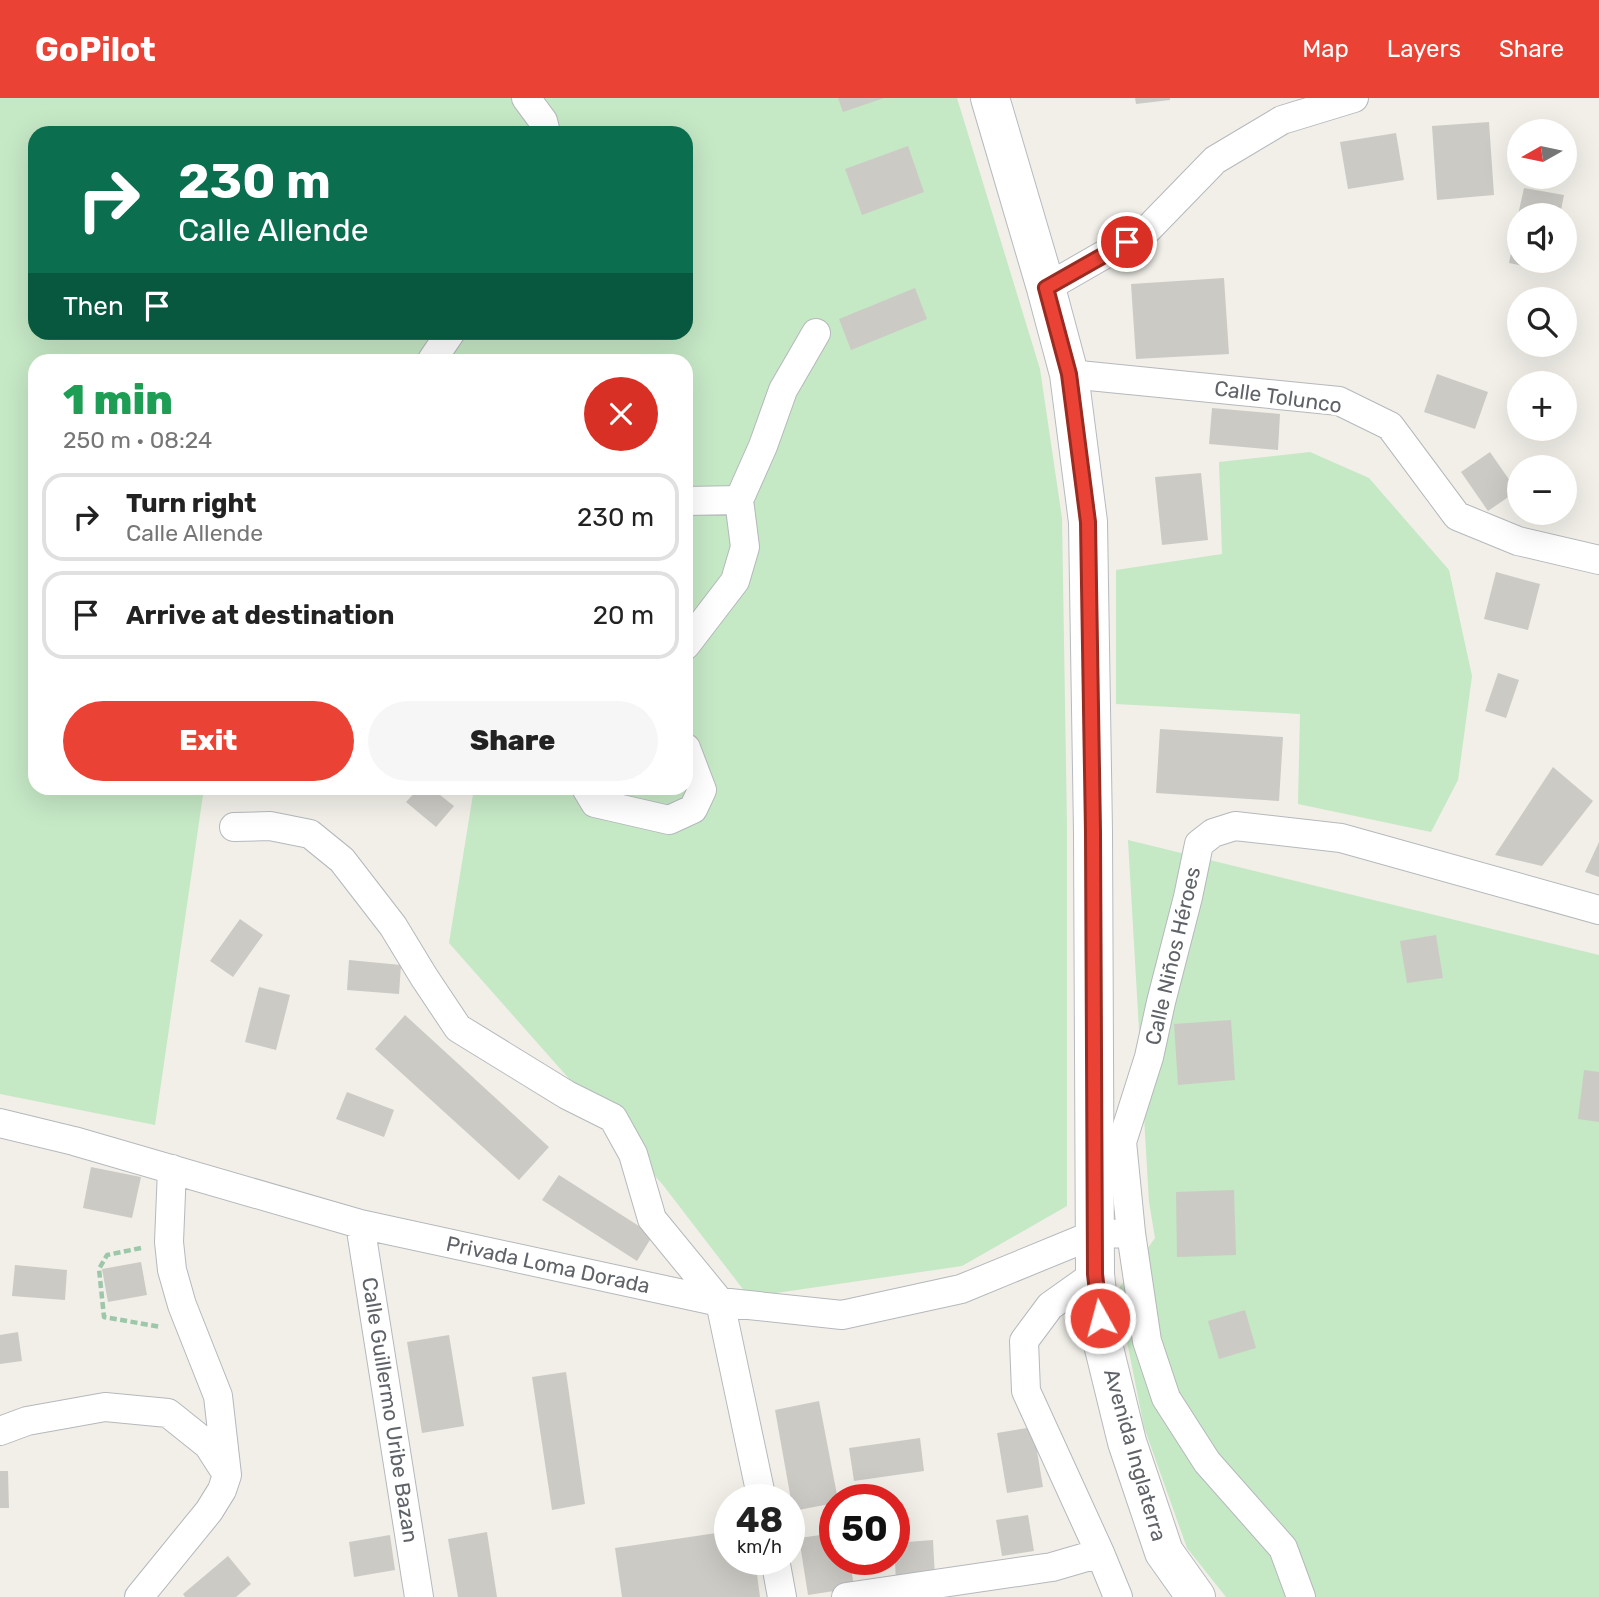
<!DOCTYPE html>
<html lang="en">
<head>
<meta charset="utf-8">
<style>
  :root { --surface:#fff; --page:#f6f6f6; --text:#222; --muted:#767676; --line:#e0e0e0; --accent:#ea4335 }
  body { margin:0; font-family:Rubik,sans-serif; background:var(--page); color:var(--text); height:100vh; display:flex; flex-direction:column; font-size:26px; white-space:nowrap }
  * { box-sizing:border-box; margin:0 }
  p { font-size:23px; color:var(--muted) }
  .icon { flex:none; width:38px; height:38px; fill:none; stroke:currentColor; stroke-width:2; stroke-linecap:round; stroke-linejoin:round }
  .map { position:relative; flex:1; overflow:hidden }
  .panel { position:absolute; left:28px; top:256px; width:665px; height:441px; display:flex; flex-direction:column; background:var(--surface); border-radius:21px; box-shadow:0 7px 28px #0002 }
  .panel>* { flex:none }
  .guide { position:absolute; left:28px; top:28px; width:665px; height:214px; border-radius:21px; box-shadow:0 7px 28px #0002; background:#0b6e4f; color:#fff; overflow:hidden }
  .needle { width:46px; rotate:261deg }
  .controls { position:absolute; left:1507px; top:21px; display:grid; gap:14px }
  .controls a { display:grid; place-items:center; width:70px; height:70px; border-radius:50%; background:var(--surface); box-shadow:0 7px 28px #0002; font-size:35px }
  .speed { position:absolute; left:714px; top:1386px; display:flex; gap:14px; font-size:35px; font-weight:700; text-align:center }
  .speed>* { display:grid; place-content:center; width:91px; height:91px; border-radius:50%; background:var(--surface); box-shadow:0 7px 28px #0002; line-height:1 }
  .speed small { font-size:18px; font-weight:400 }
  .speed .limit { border:10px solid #d22; background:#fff; color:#111 }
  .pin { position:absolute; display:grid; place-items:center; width:60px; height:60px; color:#fff; margin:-30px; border:4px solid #fff; border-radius:50%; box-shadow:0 2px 7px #0007 }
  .me { position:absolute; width:77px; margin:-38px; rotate:353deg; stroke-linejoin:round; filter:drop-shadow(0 0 5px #0008) }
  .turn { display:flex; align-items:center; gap:24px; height:147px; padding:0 35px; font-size:32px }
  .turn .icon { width:91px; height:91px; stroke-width:2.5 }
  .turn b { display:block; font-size:49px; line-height:60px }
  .then { display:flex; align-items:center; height:66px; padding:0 35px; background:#0003; gap:14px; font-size:26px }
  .round { display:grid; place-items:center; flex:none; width:74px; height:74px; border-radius:37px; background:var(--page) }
  .head { display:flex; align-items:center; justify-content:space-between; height:119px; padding:0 35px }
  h1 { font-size:42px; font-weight:800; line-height:52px; color:#1e9e55 }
  .action { display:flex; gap:14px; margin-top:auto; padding:14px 35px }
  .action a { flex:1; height:80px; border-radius:42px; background:var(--accent); color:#fff; font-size:28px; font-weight:800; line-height:80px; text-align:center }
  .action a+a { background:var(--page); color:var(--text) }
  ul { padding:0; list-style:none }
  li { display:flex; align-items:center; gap:21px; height:88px; margin:0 14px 10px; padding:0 21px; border:4px solid var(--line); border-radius:21px }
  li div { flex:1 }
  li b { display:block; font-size:26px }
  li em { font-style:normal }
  header { display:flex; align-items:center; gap:42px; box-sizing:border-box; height:98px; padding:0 35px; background:var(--accent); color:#fff }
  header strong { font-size:33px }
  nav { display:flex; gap:38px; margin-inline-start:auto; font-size:24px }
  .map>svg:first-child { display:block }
  .green { fill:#c5e8c5; fill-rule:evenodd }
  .building { fill:#cccac5 }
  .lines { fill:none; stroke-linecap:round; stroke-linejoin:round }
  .street-casing { stroke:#b5b8bc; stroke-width:30 }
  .secondary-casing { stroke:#b6babf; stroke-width:40 }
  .path { stroke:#9cc7a9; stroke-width:4.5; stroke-dasharray:7 3.5; stroke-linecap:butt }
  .street { stroke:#fff; stroke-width:28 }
  .secondary { stroke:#fff; stroke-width:38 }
  .route-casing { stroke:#982c22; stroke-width:18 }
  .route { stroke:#ea4335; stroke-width:12 }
  .labels { text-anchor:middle; stroke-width:6; stroke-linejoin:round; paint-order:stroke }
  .street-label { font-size:21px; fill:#5f6368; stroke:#fff }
</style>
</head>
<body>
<header>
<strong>GoPilot</strong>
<nav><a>Map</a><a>Layers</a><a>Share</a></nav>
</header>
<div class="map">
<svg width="1599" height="1499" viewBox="0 0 1599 1499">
  <rect width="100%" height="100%" fill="#f1efe8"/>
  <path class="green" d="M0 0H957L1040 271 1062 420 1067 729V1108L962 1168 749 1199 663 1087 449 845 474 690H686V262H35V690H204L155 1027 0 996ZM35 35H686V234H35Z
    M1310 354 1369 380 1449 472 1472 578 1458 682 1431 734 1298 706 1300 616 1116 606V472L1222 456 1219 364Z
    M1128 742 1599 857V1499H1226L1187 1450 1144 1329 1117 1193 1155 1140 1149 1104Z"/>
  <path class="building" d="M838 0H884L843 14Z
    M1135 0H1170V2L1136 6Z
    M1489 24 1494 97 1437 102 1432 28Z
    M1396 35 1404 82 1348 91 1340 44Z
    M908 48 924 94 862 117 845 71Z
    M1524 90 1564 97 1560 117H1518Z
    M1518 121H1519V163H1550L1548 173 1509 165Z
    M1224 180 1229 256 1136 261 1131 186Z
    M915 190 927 221 851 252 839 221Z
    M1437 276 1488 294 1475 331 1424 314Z
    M1212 310 1280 316 1278 352 1209 346Z
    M1490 354 1517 393 1488 413 1461 374Z
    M1201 375 1208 442 1162 447 1155 379Z
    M1496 474 1540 486 1528 532 1484 521Z
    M1498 575 1519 582 1506 620 1485 613Z
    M1160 631 1283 639 1279 703 1156 695Z
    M1553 669 1593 703 1542 768 1495 757Z
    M419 690H431L454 708 436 729 406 704Z
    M1599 744V779L1585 774Z
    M240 821 263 837 233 879 210 863Z
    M1436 837 1443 880 1407 885 1400 843Z
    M349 862 401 867 399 896 347 892Z
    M259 889 290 897 276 952 245 944Z
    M405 917 549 1049 519 1082 375 951Z
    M1231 922 1235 982 1178 987 1174 926Z
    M1584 972 1599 974V1024L1578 1021Z
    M347 994 394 1012 384 1039 336 1021Z
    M91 1069 141 1079 132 1120 83 1110Z
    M559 1077 653 1137 637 1163 542 1102Z
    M1234 1092 1236 1157 1177 1159 1176 1094Z
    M141 1164 147 1197 108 1204 102 1171Z
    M15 1167 67 1172 65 1202 12 1198Z
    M1245 1212 1256 1250 1219 1261 1208 1223Z
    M18 1234 22 1263 0 1266V1237Z
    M449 1237 464 1328 422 1335 407 1244Z
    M566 1274 585 1406 552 1412 532 1279Z
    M819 1303 838 1402H835V1405L793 1413 775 1312Z
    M1033 1329 1043 1389 1007 1395 997 1335Z
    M920 1340 924 1373 854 1383 849 1350Z
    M0 1373H8L9 1410H0Z
    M1028 1417 1034 1453 1002 1458 996 1422Z
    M730 1433V1461H755L760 1499H622L615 1450Z
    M487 1434 497 1499H458L448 1441Z
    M835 1435V1461H850L854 1490 808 1497 799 1440Z
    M390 1437 395 1472 354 1479 349 1444Z
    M933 1442 935 1480 896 1483 894 1445Z
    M228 1458 251 1486 236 1499H185L183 1496Z"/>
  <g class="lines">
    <g class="street-casing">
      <path id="street" d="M526 0 543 23 546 35
        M1046 190 1147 132 1215 62 1282 22 1354 0
        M432 262 451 234
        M1069 276 1339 303 1390 328 1457 418 1518 443 1599 462
        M739 402 763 348 783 292 816 235
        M686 403 739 402 745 449 735 483 686 547
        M586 690 595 705 669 722 693 711 702 692 686 650
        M234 729 270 728 310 736 342 762 393 828 424 879 458 930 567 997 613 1020 633 1056 652 1121 720 1204 762 1402
        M0 1025 74 1043 360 1126 720 1204 842 1217 961 1191 1095 1136 1131 1135 1122 1044 1149 959 1161 904 1188 799 1199 746 1213 735 1235 728 1341 740 1599 812
        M360 1126 419 1499
        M1131 1135 1147 1243 1166 1300 1207 1364 1283 1450 1301 1499
        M1095 1176 1050 1208 1024 1243 1026 1293 1100 1455 1118 1499
        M0 1333 27 1323 105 1309 168 1315 208 1347 226 1375
        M775 1461 782 1499
        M139 1499 209 1413 222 1392 227 1377 218 1298 182 1207 172 1172 169 1144 172 1071
        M846 1499 1052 1469 1100 1455"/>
    </g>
    <g class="secondary-casing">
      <path id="secondary" d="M990 0 1046 190 1069 276 1088 424 1093 734 1095 1176 1102 1242 1127 1344 1164 1454 1196 1499"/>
    </g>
    <path class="path" d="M141 1150 107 1157 99 1171 104 1219 161 1229"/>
    <use href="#street" class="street"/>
    <use href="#secondary" class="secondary"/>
  </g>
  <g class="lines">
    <g class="route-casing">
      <path id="route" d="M1100 1220 1095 1176 1093 734 1088 424 1069 276 1046 190 1127 144"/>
    </g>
    <use href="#route" class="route"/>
  </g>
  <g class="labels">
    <g class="street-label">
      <text transform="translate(1278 299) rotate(8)" y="7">Calle Tolunco</text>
      <text transform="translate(1173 858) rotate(-77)" y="7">Calle Niños Héroes</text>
      <text transform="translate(548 1167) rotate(12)" y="7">Privada Loma Dorada</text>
      <text transform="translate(390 1312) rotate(81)" y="7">Calle Guillermo Uribe Bazan</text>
      <text transform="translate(1135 1357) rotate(74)" y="7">Avenida Inglaterra</text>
    </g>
  </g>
</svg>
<div class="controls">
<a><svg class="needle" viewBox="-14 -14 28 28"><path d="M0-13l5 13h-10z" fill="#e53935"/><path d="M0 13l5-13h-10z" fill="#767676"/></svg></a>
<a><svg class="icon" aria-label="sound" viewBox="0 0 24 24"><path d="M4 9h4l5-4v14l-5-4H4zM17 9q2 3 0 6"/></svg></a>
<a><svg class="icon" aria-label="search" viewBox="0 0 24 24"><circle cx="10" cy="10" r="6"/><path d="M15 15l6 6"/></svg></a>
<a>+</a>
<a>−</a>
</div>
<div class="speed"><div>48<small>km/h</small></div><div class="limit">50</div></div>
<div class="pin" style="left:1127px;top:144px;background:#d93025"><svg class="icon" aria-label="arrive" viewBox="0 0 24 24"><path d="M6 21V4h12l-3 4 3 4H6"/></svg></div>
<svg class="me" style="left:1100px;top:1220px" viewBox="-20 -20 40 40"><circle r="17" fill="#ea4335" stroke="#fff" stroke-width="3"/><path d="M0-11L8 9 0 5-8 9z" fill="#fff"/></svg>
<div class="guide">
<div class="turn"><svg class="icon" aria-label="right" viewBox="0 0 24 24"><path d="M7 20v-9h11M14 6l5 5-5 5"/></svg><div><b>230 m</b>Calle Allende</div></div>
<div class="then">Then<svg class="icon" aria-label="arrive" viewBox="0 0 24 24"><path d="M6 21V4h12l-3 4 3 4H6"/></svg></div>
</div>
<section class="panel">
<div class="head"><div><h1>1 min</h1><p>250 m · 08:24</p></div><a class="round" style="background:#d93025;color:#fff"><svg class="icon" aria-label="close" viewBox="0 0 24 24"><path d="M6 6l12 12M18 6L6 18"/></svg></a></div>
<ul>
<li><svg class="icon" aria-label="right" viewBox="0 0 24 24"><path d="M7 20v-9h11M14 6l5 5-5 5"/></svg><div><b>Turn right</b><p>Calle Allende</p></div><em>230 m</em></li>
<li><svg class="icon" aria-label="arrive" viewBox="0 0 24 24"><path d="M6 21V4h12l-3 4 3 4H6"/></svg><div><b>Arrive at destination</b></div><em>20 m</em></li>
</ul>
<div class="action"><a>Exit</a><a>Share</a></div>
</section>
</div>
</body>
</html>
